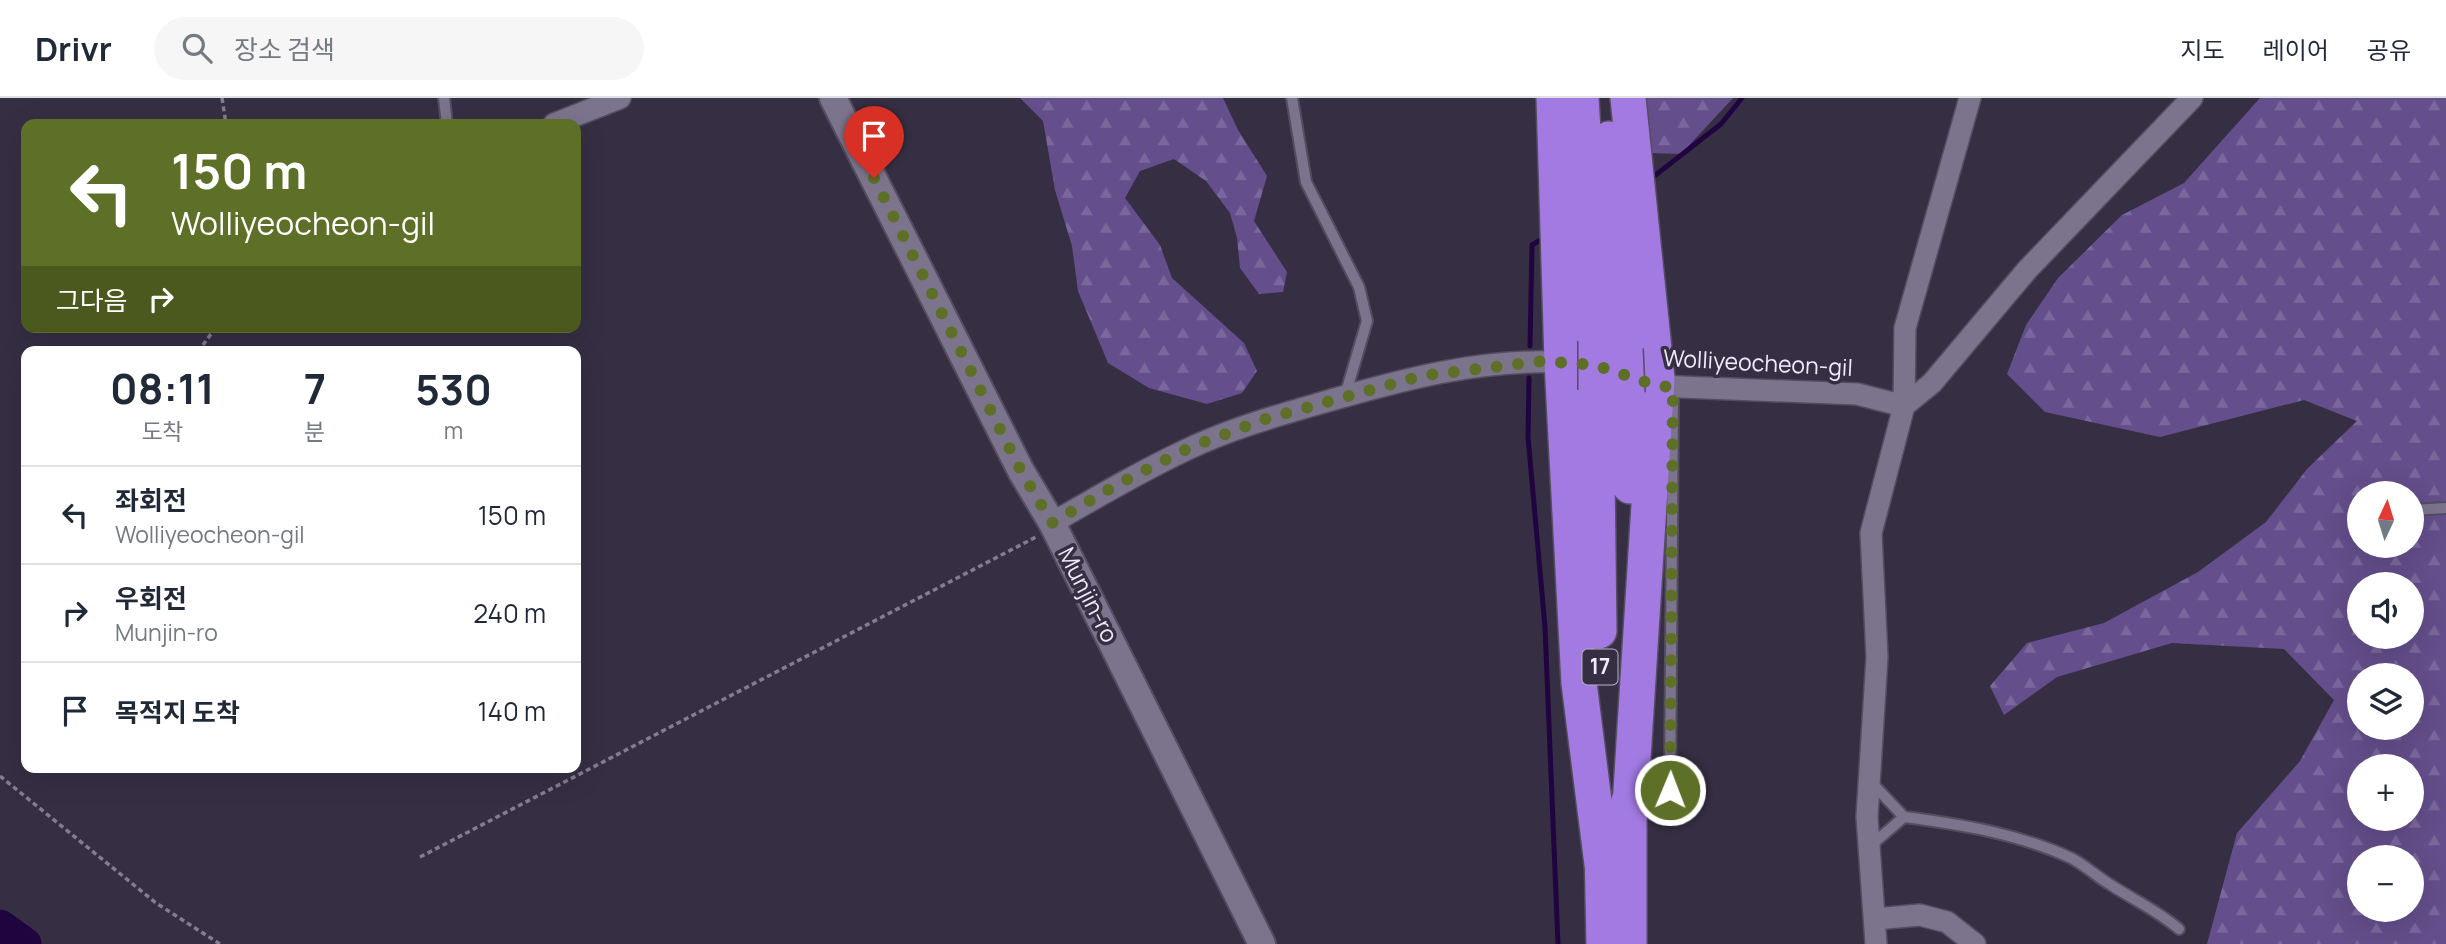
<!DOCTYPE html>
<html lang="ko">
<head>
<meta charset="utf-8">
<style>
  :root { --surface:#fff; --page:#f6f6f7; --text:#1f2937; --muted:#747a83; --line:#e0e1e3 }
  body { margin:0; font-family:Manrope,"Noto Sans KR",sans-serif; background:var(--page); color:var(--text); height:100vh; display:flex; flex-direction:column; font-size:26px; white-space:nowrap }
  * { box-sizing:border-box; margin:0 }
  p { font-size:23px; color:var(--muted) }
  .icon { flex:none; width:38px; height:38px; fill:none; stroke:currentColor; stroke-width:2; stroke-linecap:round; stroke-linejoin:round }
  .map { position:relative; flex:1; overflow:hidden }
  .details { position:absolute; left:21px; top:248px; width:560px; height:427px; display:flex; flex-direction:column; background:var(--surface); border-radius:14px; box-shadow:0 7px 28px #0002 }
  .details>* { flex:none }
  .hud { position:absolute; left:21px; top:21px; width:560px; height:214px; border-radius:14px; box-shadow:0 7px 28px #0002; background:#5e7027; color:#fff; overflow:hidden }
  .needle { width:46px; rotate:4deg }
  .fabs { position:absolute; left:2347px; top:383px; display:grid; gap:14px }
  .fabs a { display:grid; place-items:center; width:77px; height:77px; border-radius:50%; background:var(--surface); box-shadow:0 7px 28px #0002; font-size:35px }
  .pin { position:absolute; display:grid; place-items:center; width:60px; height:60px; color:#fff; margin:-72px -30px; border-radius:50% 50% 50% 0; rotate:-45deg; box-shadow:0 0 7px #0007 }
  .pin .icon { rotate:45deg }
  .me { position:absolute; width:77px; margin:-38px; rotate:1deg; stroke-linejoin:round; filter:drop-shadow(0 0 5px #0008) }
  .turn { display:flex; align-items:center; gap:24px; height:147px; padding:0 35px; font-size:32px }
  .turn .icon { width:91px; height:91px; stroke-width:2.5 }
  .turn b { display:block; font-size:49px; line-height:60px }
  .then { display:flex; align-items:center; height:66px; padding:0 35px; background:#0003; gap:14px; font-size:26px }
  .eta { display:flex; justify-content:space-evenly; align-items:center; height:119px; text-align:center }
  .eta b { font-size:42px; font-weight:700; line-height:49px }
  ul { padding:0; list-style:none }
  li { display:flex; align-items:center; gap:21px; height:98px; padding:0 35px; border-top:2px solid var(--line) }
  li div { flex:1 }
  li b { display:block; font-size:26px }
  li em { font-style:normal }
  header { display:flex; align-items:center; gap:42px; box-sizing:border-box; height:98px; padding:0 35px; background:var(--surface); border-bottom:2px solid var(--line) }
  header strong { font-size:33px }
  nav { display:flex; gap:38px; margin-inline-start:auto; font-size:24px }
  .search { width:490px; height:63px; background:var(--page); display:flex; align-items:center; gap:18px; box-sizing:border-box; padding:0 24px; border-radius:38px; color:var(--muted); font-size:26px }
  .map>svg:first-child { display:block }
  .forest { fill:url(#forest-firs); fill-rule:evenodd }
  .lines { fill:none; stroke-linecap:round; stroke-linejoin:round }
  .stream { stroke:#20043f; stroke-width:5 }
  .river { stroke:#20043f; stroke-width:33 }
  .service-casing { stroke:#544d60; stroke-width:14 }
  .minor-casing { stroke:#544d60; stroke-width:24 }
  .tertiary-casing { stroke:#544d60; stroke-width:30 }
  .trunk-casing { stroke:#544d60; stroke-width:38 }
  .path { stroke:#827d8f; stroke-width:3.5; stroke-dasharray:5 3.5; stroke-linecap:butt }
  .service { stroke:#7c748d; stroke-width:10 }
  .minor { stroke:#7c748d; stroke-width:21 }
  .tertiary { stroke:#7c748d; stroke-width:26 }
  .trunk { stroke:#a27ae2; stroke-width:35 }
  .trunk-bridge-casing { stroke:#544d60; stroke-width:38; stroke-linecap:butt }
  .trunk-bridge { stroke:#a27ae2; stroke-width:35 }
  .route { stroke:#5e7027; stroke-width:12; stroke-dasharray:0 21.6 }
  .labels { text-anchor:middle; stroke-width:7; stroke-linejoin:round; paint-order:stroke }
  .shield { fill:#362f44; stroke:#b8b3c3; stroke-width:2 }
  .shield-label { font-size:21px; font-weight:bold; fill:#efebf9 }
  .street-label { font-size:23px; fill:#efebf9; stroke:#362f44 }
</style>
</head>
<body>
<header>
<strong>Drivr</strong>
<div class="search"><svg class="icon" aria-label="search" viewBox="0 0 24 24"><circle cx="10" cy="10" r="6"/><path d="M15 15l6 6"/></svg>장소 검색</div>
<nav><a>지도</a><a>레이어</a><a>공유</a></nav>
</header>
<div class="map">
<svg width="2446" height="846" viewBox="0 0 2446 846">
  <defs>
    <pattern id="forest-firs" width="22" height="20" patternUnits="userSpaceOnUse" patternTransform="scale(1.75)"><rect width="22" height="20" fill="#644e8b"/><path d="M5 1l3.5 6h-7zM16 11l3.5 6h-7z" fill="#7a689c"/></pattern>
  </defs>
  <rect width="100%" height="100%" fill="#362f44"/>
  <path class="forest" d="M1020 0H1223L1238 32 1267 78 1254 123 1287 174 1283 194 1259 196 1240 170 1237 140 1230 115 1206 83 1174 61 1140 73 1125 100 1160 147 1172 180 1244 245 1257 273 1242 295 1207 306 1149 290 1108 265 1078 193 1072 148 1055 92 1043 23Z
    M1645 0H1733L1681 56 1650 55Z
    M2260 0H2446V846H2207L2237 735 2300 663 2334 602 2284 551 2172 545 2057 579 2004 617 1990 588 2027 545 2104 525 2198 474 2266 424 2307 371 2357 323 2304 302 2160 339 2045 314 2007 276 2026 227 2058 180 2122 117 2184 85ZM2359 396H2412V448H2359ZM2359 486H2412V539H2359ZM2359 578H2412V630H2359ZM2359 668H2412V721H2359ZM2359 760H2412V812H2359Z"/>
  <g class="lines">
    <path class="stream" d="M1648 83 1721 26 1742 0
      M1530 248 1532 147 1547 138
      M1529 280 1528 339 1545 529 1558 846"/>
    <path class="river" d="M0 828 25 846"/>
    <g class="service-casing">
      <path id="service" d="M444 0 447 26
        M1292 0 1306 84 1359 189 1367 223 1345 298
        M2412 412 2446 410
        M1670 692 1673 299
        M1904 719C1960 726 2019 736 2071 760 2085 767 2097 779 2111 787 2134 802 2158 813 2179 831
        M1869 749 1904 719 1871 684"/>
    </g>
    <g class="minor-casing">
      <path id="minor" d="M554 26 620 0
        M1646 284 1657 288 1857 296 1904 308 1932 285 2027 172 2192 0
        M1052 425C1097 399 1141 373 1188 351 1228 332 1272 319 1314 307 1396 283 1486 258 1571 265
        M1875 821 1920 817 1947 824 1975 846
        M1876 846 1867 719 1877 559 1871 435 1904 308 1905 230 1970 0"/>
    </g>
    <g class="tertiary-casing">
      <path id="tertiary" d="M833 0 1021 373 1052 425 1262 846"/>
    </g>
    <g class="trunk-casing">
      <path id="trunk" d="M1554 0 1562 264 1579 585 1603 774
        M1581 0 1596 243
        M1628 0 1657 280 1629 724
        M1609 41 1625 251
        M1596 292 1599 533
        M1627 295 1630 388
        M1629 703V846
        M1602 750 1604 846"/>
    </g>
    <path class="path" d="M222 0 226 26
      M198 254 216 229
      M0 678 156 805 220 846
      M420 759 1036 439"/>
    <use href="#service" class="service"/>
    <use href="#minor" class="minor"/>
    <use href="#tertiary" class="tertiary"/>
    <use href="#trunk" class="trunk"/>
    <g class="trunk-bridge-casing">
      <path id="trunk-bridge" d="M1596 243V292
        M1625 251 1627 295"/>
    </g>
    <use href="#trunk-bridge" class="trunk-bridge"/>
  </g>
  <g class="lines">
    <path class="route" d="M874 80 1021 373 1052 425 1118 386 1191 349 1265 321 1421 278 1543 263 1595 267 1657 288 1673 289 1670 692"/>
  </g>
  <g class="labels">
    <rect class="shield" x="1582.5" y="551.5" width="35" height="35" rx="5"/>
    <g class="shield-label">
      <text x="1600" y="576">17</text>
    </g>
    <g class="street-label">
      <text transform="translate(1758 265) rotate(3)" y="8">Wolliyeocheon-gil</text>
      <text transform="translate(1088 497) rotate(63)" y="8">Munjin-ro</text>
    </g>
  </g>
</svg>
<div class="fabs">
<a><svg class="needle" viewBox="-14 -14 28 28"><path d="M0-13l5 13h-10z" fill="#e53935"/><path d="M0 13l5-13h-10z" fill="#747a83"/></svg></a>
<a><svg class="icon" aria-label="sound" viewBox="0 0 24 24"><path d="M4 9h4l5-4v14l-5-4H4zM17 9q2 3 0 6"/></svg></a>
<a><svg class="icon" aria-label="layers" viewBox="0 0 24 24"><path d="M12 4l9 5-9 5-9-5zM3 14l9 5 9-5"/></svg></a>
<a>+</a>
<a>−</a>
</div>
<div class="pin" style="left:874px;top:80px;background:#d93025"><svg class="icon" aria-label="arrive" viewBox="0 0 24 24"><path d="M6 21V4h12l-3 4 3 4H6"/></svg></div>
<svg class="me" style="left:1670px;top:692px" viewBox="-20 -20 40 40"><circle r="17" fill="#5e7027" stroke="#fff" stroke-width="3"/><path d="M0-11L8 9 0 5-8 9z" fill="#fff"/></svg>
<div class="hud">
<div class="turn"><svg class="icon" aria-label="left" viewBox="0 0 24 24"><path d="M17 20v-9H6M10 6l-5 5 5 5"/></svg><div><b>150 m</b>Wolliyeocheon-gil</div></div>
<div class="then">그다음<svg class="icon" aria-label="right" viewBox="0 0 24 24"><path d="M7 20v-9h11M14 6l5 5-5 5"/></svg></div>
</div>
<section class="details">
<div class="eta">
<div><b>08:11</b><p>도착</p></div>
<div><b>7</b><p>분</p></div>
<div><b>530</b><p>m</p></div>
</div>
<ul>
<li><svg class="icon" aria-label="left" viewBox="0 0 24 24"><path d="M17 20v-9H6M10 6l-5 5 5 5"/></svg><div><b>좌회전</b><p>Wolliyeocheon-gil</p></div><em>150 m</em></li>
<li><svg class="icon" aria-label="right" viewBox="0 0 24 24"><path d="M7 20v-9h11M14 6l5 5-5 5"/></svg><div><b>우회전</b><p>Munjin-ro</p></div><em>240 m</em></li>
<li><svg class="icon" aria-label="arrive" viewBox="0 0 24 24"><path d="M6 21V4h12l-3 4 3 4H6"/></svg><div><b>목적지 도착</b></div><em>140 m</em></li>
</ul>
</section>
</div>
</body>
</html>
